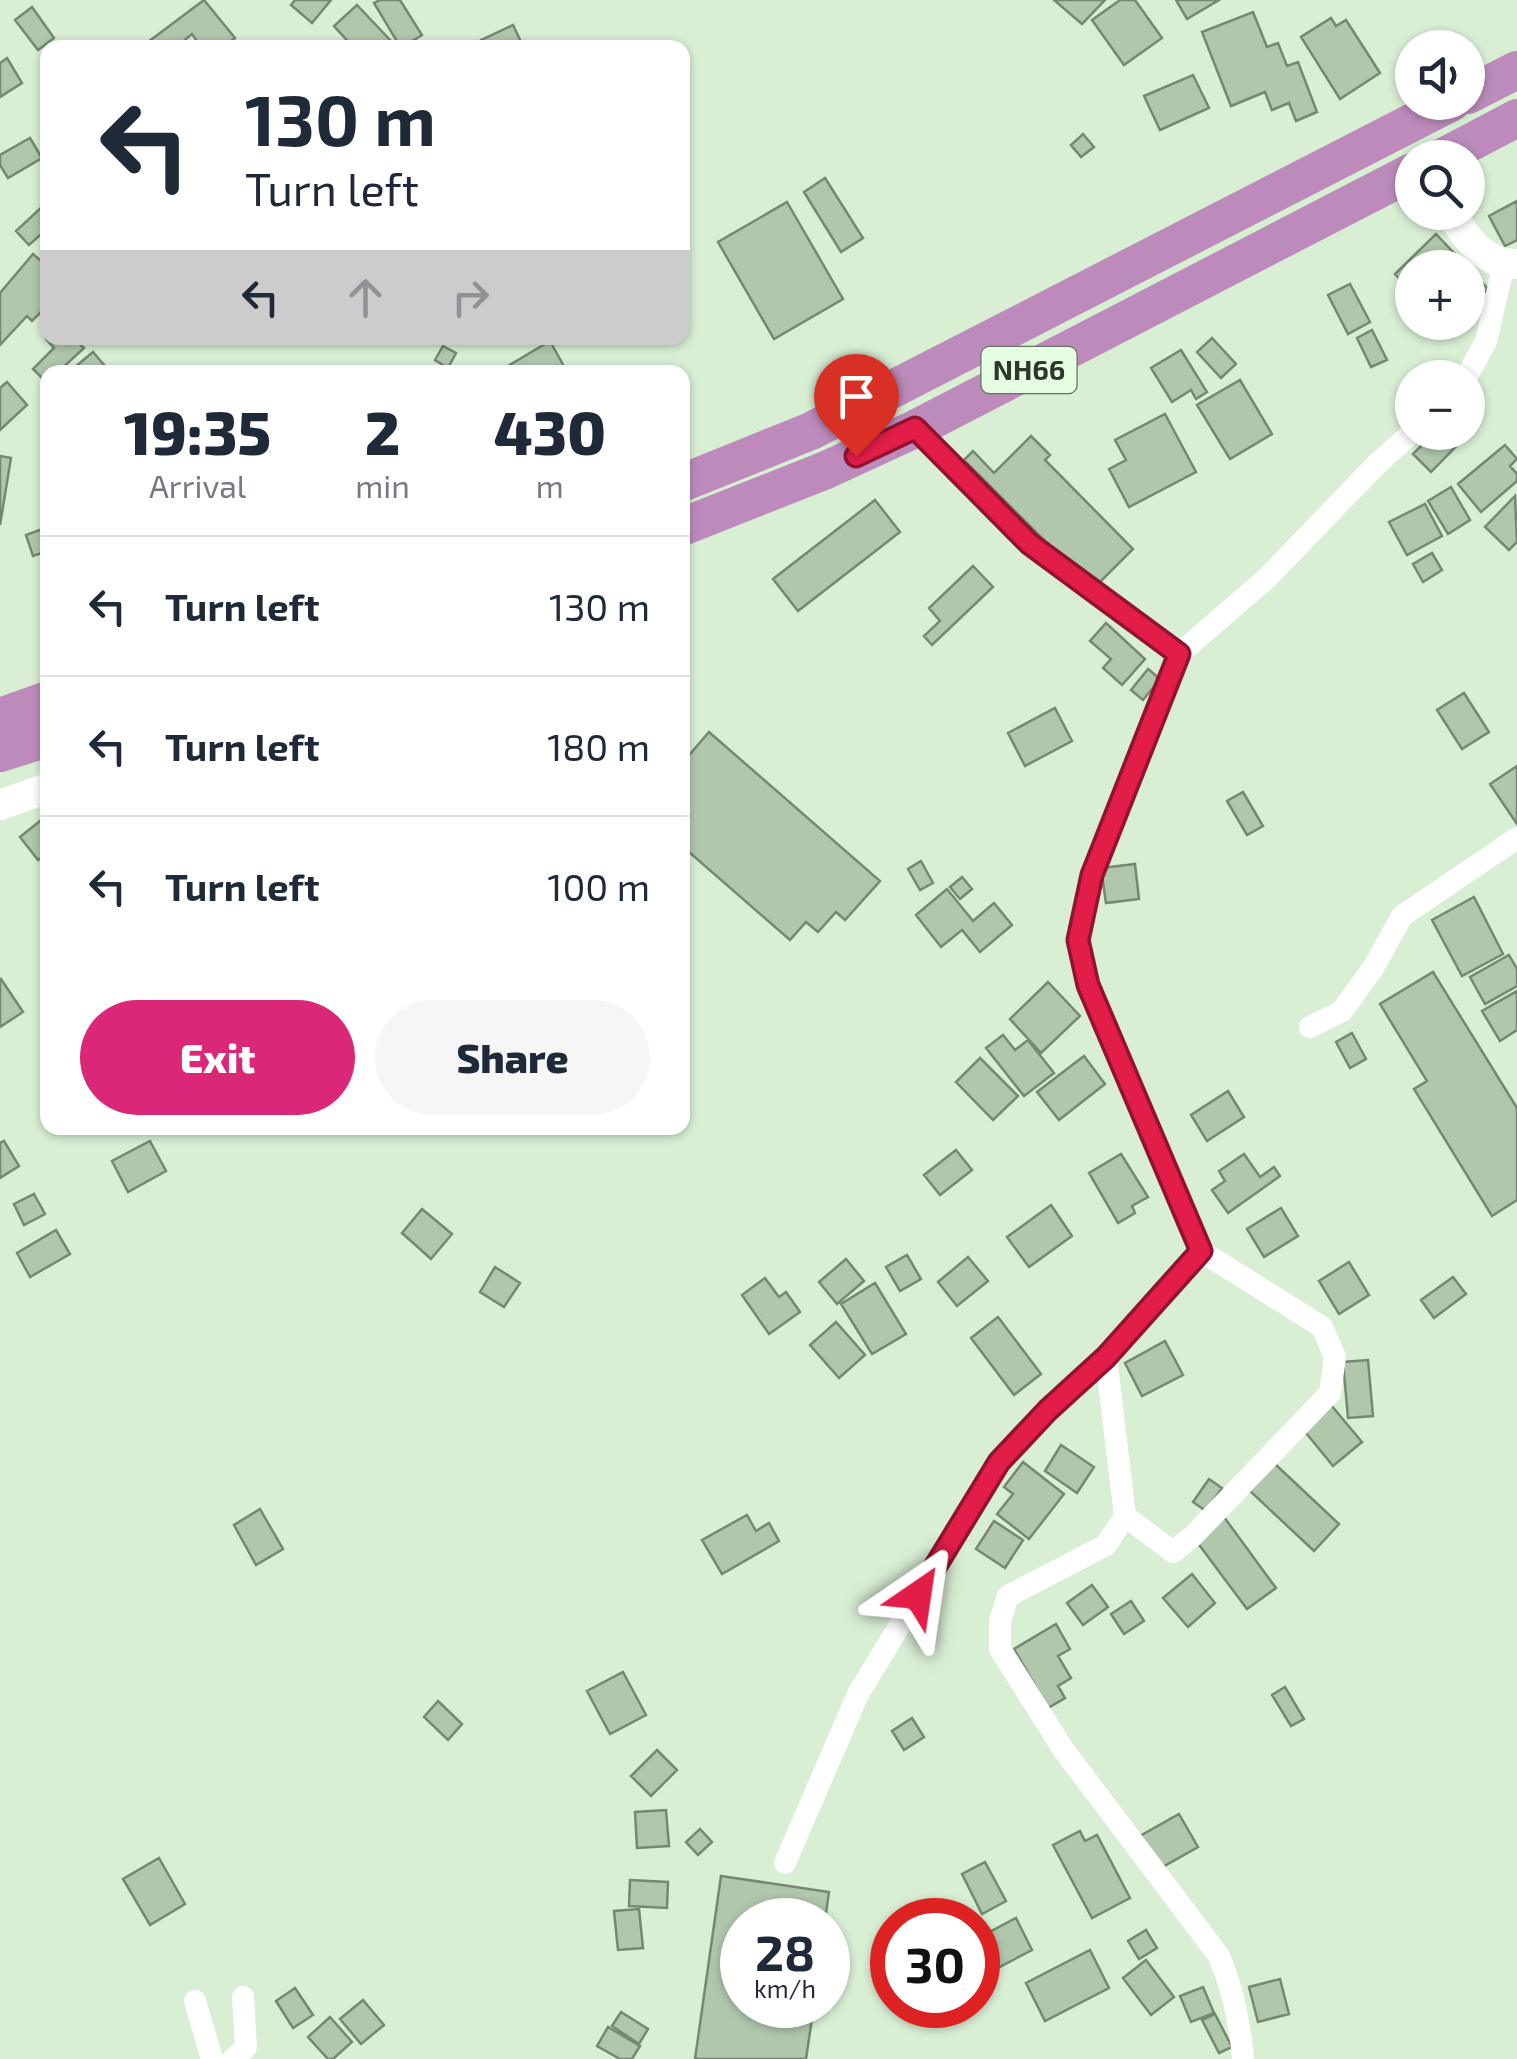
<!DOCTYPE html>
<html lang="en">
<head>
<meta charset="utf-8">
<style>
  :root { --surface:#fff; --page:#f6f6f7; --text:#1f2937; --muted:#747a83; --line:#e0e1e3; --accent:#db2777 }
  body { margin:0; font-family:"Exo 2",sans-serif; background:var(--page); color:var(--text); height:100vh; display:flex; flex-direction:column; font-size:38px; white-space:nowrap }
  * { box-sizing:border-box; margin:0 }
  p { font-size:32px; color:var(--muted) }
  .icon { flex:none; width:55px; height:55px; fill:none; stroke:currentColor; stroke-width:2; stroke-linecap:round; stroke-linejoin:round }
  .map { position:relative; flex:1; overflow:hidden }
  .drawer { position:absolute; left:40px; top:365px; width:650px; height:770px; display:flex; flex-direction:column; background:var(--surface); border-radius:20px; box-shadow:0 2px 8px #0004 }
  .drawer>* { flex:none }
  .top-card { position:absolute; left:40px; top:40px; width:650px; height:305px; border-radius:20px; box-shadow:0 2px 8px #0004; background:#fff; color:var(--text); overflow:hidden }
  .controls { position:absolute; left:1395px; top:30px; display:grid; gap:20px }
  .controls a { display:grid; place-items:center; width:90px; height:90px; border-radius:50%; background:var(--surface); box-shadow:0 2px 8px #0004; font-size:50px }
  .speed { position:absolute; left:720px; top:1898px; display:flex; gap:20px; font-size:50px; font-weight:700; text-align:center }
  .speed>* { display:grid; place-content:center; width:130px; height:130px; border-radius:50%; background:var(--surface); box-shadow:0 2px 8px #0004; line-height:1 }
  .speed small { font-size:25px; font-weight:400 }
  .speed .limit { border:15px solid #d22; background:#fff; color:#111 }
  .pin { position:absolute; display:grid; place-items:center; width:85px; height:85px; color:#fff; margin:-102px -42px; border-radius:50% 50% 50% 0; rotate:-45deg; box-shadow:0 0 10px #0007 }
  .pin .icon { rotate:45deg }
  .me { position:absolute; width:110px; margin:-55px; rotate:32deg; stroke-linejoin:round; filter:drop-shadow(0 0 8px #0008) }
  .turn { display:flex; align-items:center; gap:35px; height:210px; padding:0 40px; font-size:45px }
  .turn .icon { width:130px; height:130px; stroke-width:2.5 }
  .turn b { display:block; font-size:70px; line-height:85px }
  .lanes { display:flex; align-items:center; height:95px; padding:0 40px; background:#0003; justify-content:center; gap:50px; direction:ltr }
  .lanes .off { opacity:.35 }
  .eta { display:flex; justify-content:space-evenly; align-items:center; height:170px; text-align:center }
  .eta b { font-size:60px; font-weight:800; line-height:70px }
  .button { display:flex; gap:20px; margin-top:auto; padding:20px 40px }
  .button a { flex:1; height:115px; border-radius:60px; background:var(--accent); color:#fff; font-size:40px; font-weight:800; line-height:115px; text-align:center }
  .button a+a { background:var(--page); color:var(--text) }
  ul { padding:0; list-style:none }
  li { display:flex; align-items:center; gap:30px; height:140px; padding:0 40px; border-top:2px solid var(--line) }
  li div { flex:1 }
  li b { display:block; font-size:38px }
  li em { font-style:normal }
  .map>svg:first-child { display:block }
  .building { fill:#b0c7ac; stroke:#748970; stroke-width:2.5 }
  .lines { fill:none; stroke-linecap:round; stroke-linejoin:round }
  .minor { stroke:#fff; stroke-width:22 }
  .tertiary { stroke:#fff; stroke-width:30 }
  .trunk { stroke:#bc8bbb; stroke-width:38 }
  .route-casing { stroke:#92132f; stroke-width:25 }
  .route { stroke:#e11d48; stroke-width:18 }
  .labels { text-anchor:middle; stroke-width:10; stroke-linejoin:round; paint-order:stroke }
  .shield { fill:#e5fde1; stroke:#657262; stroke-width:2.5 }
  .shield-label { font-size:28px; font-weight:bold; fill:#2e372c }
</style>
</head>
<body>
<div class="map">
<svg width="1517" height="2059" viewBox="0 0 1517 2059">
  <rect width="100%" height="100%" fill="#d8efd4"/>
  <path class="building" d="M204 0 235 38 223 48H202L192 34 175 48H140Z
    M295 0H331L312 23 291 5Z
    M380 0H400L422 35 401 48 374 3Z
    M1054 0H1105L1082 24Z
    M1120 0H1135L1162 38 1124 65 1092 20Z
    M1176 0H1219L1187 19Z
    M357 5 391 41 385 48H354L334 26Z
    M32 7 54 38 38 50 15 20Z
    M1253 12 1267 47 1278 43 1287 66 1298 62 1317 112 1296 121 1289 103 1272 110 1265 92 1231 106 1202 32Z
    M1331 18 1336 26 1346 20 1380 73 1340 99 1301 37Z
    M513 25 524 48H485L481 40Z
    M7 58 22 83 0 97V63Z
    M1193 75 1209 108 1160 130 1144 96Z
    M1083 134 1094 147 1081 157 1071 145Z
    M30 138 42 158 8 178 0 165V155Z
    M825 178 863 238 841 252 804 192Z
    M1517 201V240L1505 246 1489 216Z
    M787 202 843 299 774 339 718 242Z
    M44 205 48 209V228L29 245 16 231Z
    M1436 234 1488 289 1468 308V268H1412V292L1395 274Z
    M33 254 48 267V305L32 321 27 316 0 345V293Z
    M1350 284 1370 322 1348 334 1328 295Z
    M1372 330 1387 360 1371 367 1357 338Z
    M48 337 74 338 84 348 58 372H48L47 383 33 369 54 348 46 339Z
    M1212 338 1236 364 1221 378 1197 352Z
    M550 341 566 370 511 372 508 366Z
    M443 346 456 353 448 368 435 360Z
    M1181 350 1207 392 1196 399 1191 390 1172 402 1151 368Z
    M93 352 105 366 97 372H79L75 367Z
    M1240 380 1272 434 1230 459 1197 405Z
    M7 382 27 405 0 430V388Z
    M1165 414 1196 472 1129 507 1109 469 1126 460 1115 440Z
    M1468 424 1473 429 1431 472 1413 454 1435 432H1468Z
    M1031 436 1050 455 1045 460 1133 549 1093 589 964 460 973 451 994 473Z
    M1505 445 1517 459 1510 466 1517 474V481L1481 512 1458 484Z
    M0 456 11 458 0 525Z
    M1451 487 1470 520 1448 534 1428 501Z
    M1515 496 1517 542 1509 550 1485 527Z
    M875 500 900 532 798 611 773 579Z
    M1425 504 1442 536 1407 555 1389 522Z
    M48 527V551L33 556 26 535Z
    M1432 553 1442 570 1423 582 1413 564Z
    M973 566 993 587 932 645 924 636 940 621 929 608Z
    M1106 623 1145 659 1122 685 1103 668 1111 659 1090 641Z
    M1148 669 1160 679 1143 700 1131 690Z
    M1464 693 1489 732 1462 749 1437 710Z
    M1055 708 1072 741 1025 766 1008 733Z
    M709 732 880 881 845 920 836 912 818 932 806 922 790 940 682 846V748L690 754Z
    M1517 766V824L1490 784Z
    M1243 792 1263 826 1247 835 1227 801Z
    M45 817 48 853 38 860 20 837Z
    M921 861 933 883 920 890 908 869Z
    M1135 864 1139 899 1106 903 1101 868Z
    M962 877 972 889 960 899 950 887Z
    M947 889 973 921 994 903 1012 925 980 952 962 930 941 947 916 915Z
    M1474 897 1503 954 1462 976 1432 920Z
    M1509 955 1517 969V986L1485 1004 1470 977Z
    M1433 972 1517 1108V1200L1492 1216 1414 1089 1427 1081 1380 1004Z
    M1 979 23 1012 0 1027V980Z
    M1048 982 1080 1016 1041 1053 1010 1019Z
    M1517 991V1030L1500 1041 1482 1011Z
    M1352 1033 1366 1059 1350 1068 1336 1042Z
    M1003 1035 1015 1050 1028 1040 1054 1073 1024 1096 986 1048Z
    M1084 1056 1105 1084 1059 1120 1037 1092Z
    M980 1058 1018 1096 993 1120 956 1082Z
    M1228 1091 1244 1117 1207 1141 1191 1115Z
    M4 1141 19 1166 0 1178V1143Z
    M150 1141 166 1171 128 1192 112 1161Z
    M956 1150 972 1170 940 1195 924 1175Z
    M1121 1154 1148 1197 1132 1206 1135 1213 1118 1223 1089 1173Z
    M1244 1154 1260 1177 1274 1167 1280 1176 1228 1213 1212 1190 1225 1181 1219 1171Z
    M34 1194 45 1214 24 1225 14 1204Z
    M1051 1205 1072 1236 1029 1267 1007 1237Z
    M1281 1208 1298 1236 1264 1257 1247 1229Z
    M422 1209 452 1234 431 1259 402 1233Z
    M56 1230 70 1254 30 1277 17 1253Z
    M907 1255 921 1279 900 1291 886 1267Z
    M968 1257 988 1281 957 1306 938 1282Z
    M846 1259 864 1281 837 1304 819 1282Z
    M1349 1262 1369 1295 1339 1314 1319 1281Z
    M495 1267 520 1283 504 1307 480 1292Z
    M1453 1277 1466 1294 1434 1318 1421 1300Z
    M765 1278 779 1297 786 1292 800 1312 769 1334 742 1295Z
    M875 1283 906 1334 872 1354 841 1304Z
    M998 1317 1041 1374 1014 1395 971 1338Z
    M836 1322 865 1355 839 1378 810 1345Z
    M1165 1341 1183 1375 1142 1396 1125 1363Z
    M1368 1360 1373 1416 1348 1418 1343 1362Z
    M1331 1405 1362 1442 1333 1466 1302 1428Z
    M1061 1445 1094 1467 1077 1493 1045 1471Z
    M1023 1462 1064 1494 1029 1539 997 1514 1013 1494 1004 1487Z
    M1275 1464 1339 1524 1314 1551 1250 1491Z
    M1209 1479 1222 1488 1206 1511 1193 1502Z
    M260 1509 283 1549 256 1565 234 1525Z
    M747 1515 756 1531 769 1523 779 1541 722 1574 702 1540Z
    M1224 1517 1276 1588 1247 1609 1194 1538Z
    M994 1521 1023 1540 1005 1568 976 1549Z
    M1192 1574 1215 1603 1188 1627 1163 1598Z
    M1092 1585 1108 1607 1083 1625 1067 1603Z
    M1131 1601 1144 1621 1124 1634 1111 1614Z
    M1056 1624 1070 1649 1058 1656 1071 1678 1058 1686 1065 1698 1048 1708 1014 1649Z
    M623 1672 646 1715 610 1734 587 1691Z
    M1285 1687 1304 1719 1291 1726 1272 1695Z
    M438 1701 462 1724 448 1740 424 1717Z
    M912 1718 924 1737 904 1750 892 1731Z
    M657 1750 677 1770 651 1796 631 1776Z
    M666 1810 669 1846 637 1848 635 1812Z
    M1179 1814 1198 1847 1159 1869 1140 1836Z
    M700 1829 712 1842 698 1855 686 1842Z
    M1080 1831 1085 1841 1097 1835 1130 1898 1092 1918 1053 1845Z
    M159 1858 185 1904 150 1925 123 1879Z
    M985 1862 1006 1901 982 1914 962 1874Z
    M721 1876 829 1892 825 1920H742V2005H814L806 2059H695Z
    M630 1880 668 1882 667 1908 629 1906Z
    M639 1909 643 1948 618 1950 614 1911Z
    M1016 1918 1032 1950 992 1971 978 1938Z
    M1146 1930 1157 1948 1139 1959 1128 1941Z
    M1090 1950 1109 1988 1045 2021 1026 1983Z
    M1146 1960 1174 1997 1151 2015 1123 1978Z
    M1280 1979 1289 2014 1258 2022 1249 1987Z
    M1203 1987 1214 2013 1191 2022 1180 1996Z
    M295 1988 313 2015 293 2028 276 2001Z
    M363 2000 384 2025 361 2044 340 2019Z
    M621 2012 648 2029 639 2044 612 2026Z
    M1215 2014 1232 2047 1219 2053 1202 2020Z
    M330 2017 352 2042 333 2059H328L308 2037Z
    M608 2027 640 2046 632 2059H620L597 2046Z"/>
  <g class="lines">
    <path class="minor" d="M1466 378 1486 341 1504 264
      M915 429 1029 544 1179 654
      M1310 1027 1342 1011 1373 968 1402 916 1517 838
      M1106 1357 1125 1516 1106 1545 1008 1596 1000 1621V1649L1063 1749 1219 1956C1233 1989 1240 2022 1243 2059
      M1125 1516 1173 1552 1193 1536 1330 1393 1335 1357 1322 1327 1201 1251 1088 985 1077 940 1092 875 1179 654 1267 578 1378 463 1413 432
      M785 1863 858 1694 999 1462 1048 1410 1106 1357 1201 1251
      M195 2001 212 2059
      M233 2059 246 2047 243 1997"/>
    <path class="tertiary" d="M1450 212C1465 237 1485 265 1517 264
      M0 805 48 788"/>
    <path class="trunk" d="M1468 95 1517 70
      M1441 158 1517 118
      M682 483 811 431 1452 102
      M682 527 826 470 915 429 1412 172
      M0 717 48 700
      M0 753 48 738"/>
  </g>
  <g class="lines">
    <g class="route-casing">
      <path id="route" d="M856 456 915 428 1030 544 1179 654 1092 875 1078 940 1088 985 1201 1251 1106 1357 1048 1410 999 1462 918 1595"/>
    </g>
    <use href="#route" class="route"/>
  </g>
  <g class="labels">
    <rect class="shield" x="981.5" y="347" width="95" height="46" rx="8"/>
    <g class="shield-label">
      <text x="1029" y="380">NH66</text>
    </g>
  </g>
</svg>
<div class="controls">
<a><svg class="icon" aria-label="sound" viewBox="0 0 24 24"><path d="M4 9h4l5-4v14l-5-4H4zM17 9q2 3 0 6"/></svg></a>
<a><svg class="icon" aria-label="search" viewBox="0 0 24 24"><circle cx="10" cy="10" r="6"/><path d="M15 15l6 6"/></svg></a>
<a>+</a>
<a>−</a>
</div>
<div class="speed"><div>28<small>km/h</small></div><div class="limit">30</div></div>
<div class="pin" style="left:856px;top:456px;background:#d93025"><svg class="icon" aria-label="arrive" viewBox="0 0 24 24"><path d="M6 21V4h12l-3 4 3 4H6"/></svg></div>
<svg class="me" style="left:918px;top:1595px" viewBox="-20 -20 40 40"><path d="M0-17L14 15 0 8-14 15z" fill="#e11d48" stroke="#fff" stroke-width="4"/></svg>
<div class="top-card">
<div class="turn"><svg class="icon" aria-label="left" viewBox="0 0 24 24"><path d="M17 20v-9H6M10 6l-5 5 5 5"/></svg><div><b>130 m</b>Turn left</div></div>
<div class="lanes"><svg class="icon" aria-label="left" viewBox="0 0 24 24"><path d="M17 20v-9H6M10 6l-5 5 5 5"/></svg><svg class="icon off" aria-label="ahead" viewBox="0 0 24 24"><path d="M12 20V5M6 11l6-6 6 6"/></svg><svg class="icon off" aria-label="right" viewBox="0 0 24 24"><path d="M7 20v-9h11M14 6l5 5-5 5"/></svg></div>
</div>
<section class="drawer">
<div class="eta">
<div><b>19:35</b><p>Arrival</p></div>
<div><b>2</b><p>min</p></div>
<div><b>430</b><p>m</p></div>
</div>
<ul>
<li><svg class="icon" aria-label="left" viewBox="0 0 24 24"><path d="M17 20v-9H6M10 6l-5 5 5 5"/></svg><div><b>Turn left</b></div><em>130 m</em></li>
<li><svg class="icon" aria-label="left" viewBox="0 0 24 24"><path d="M17 20v-9H6M10 6l-5 5 5 5"/></svg><div><b>Turn left</b></div><em>180 m</em></li>
<li><svg class="icon" aria-label="left" viewBox="0 0 24 24"><path d="M17 20v-9H6M10 6l-5 5 5 5"/></svg><div><b>Turn left</b></div><em>100 m</em></li>
</ul>
<div class="button"><a>Exit</a><a>Share</a></div>
</section>
</div>
</body>
</html>
